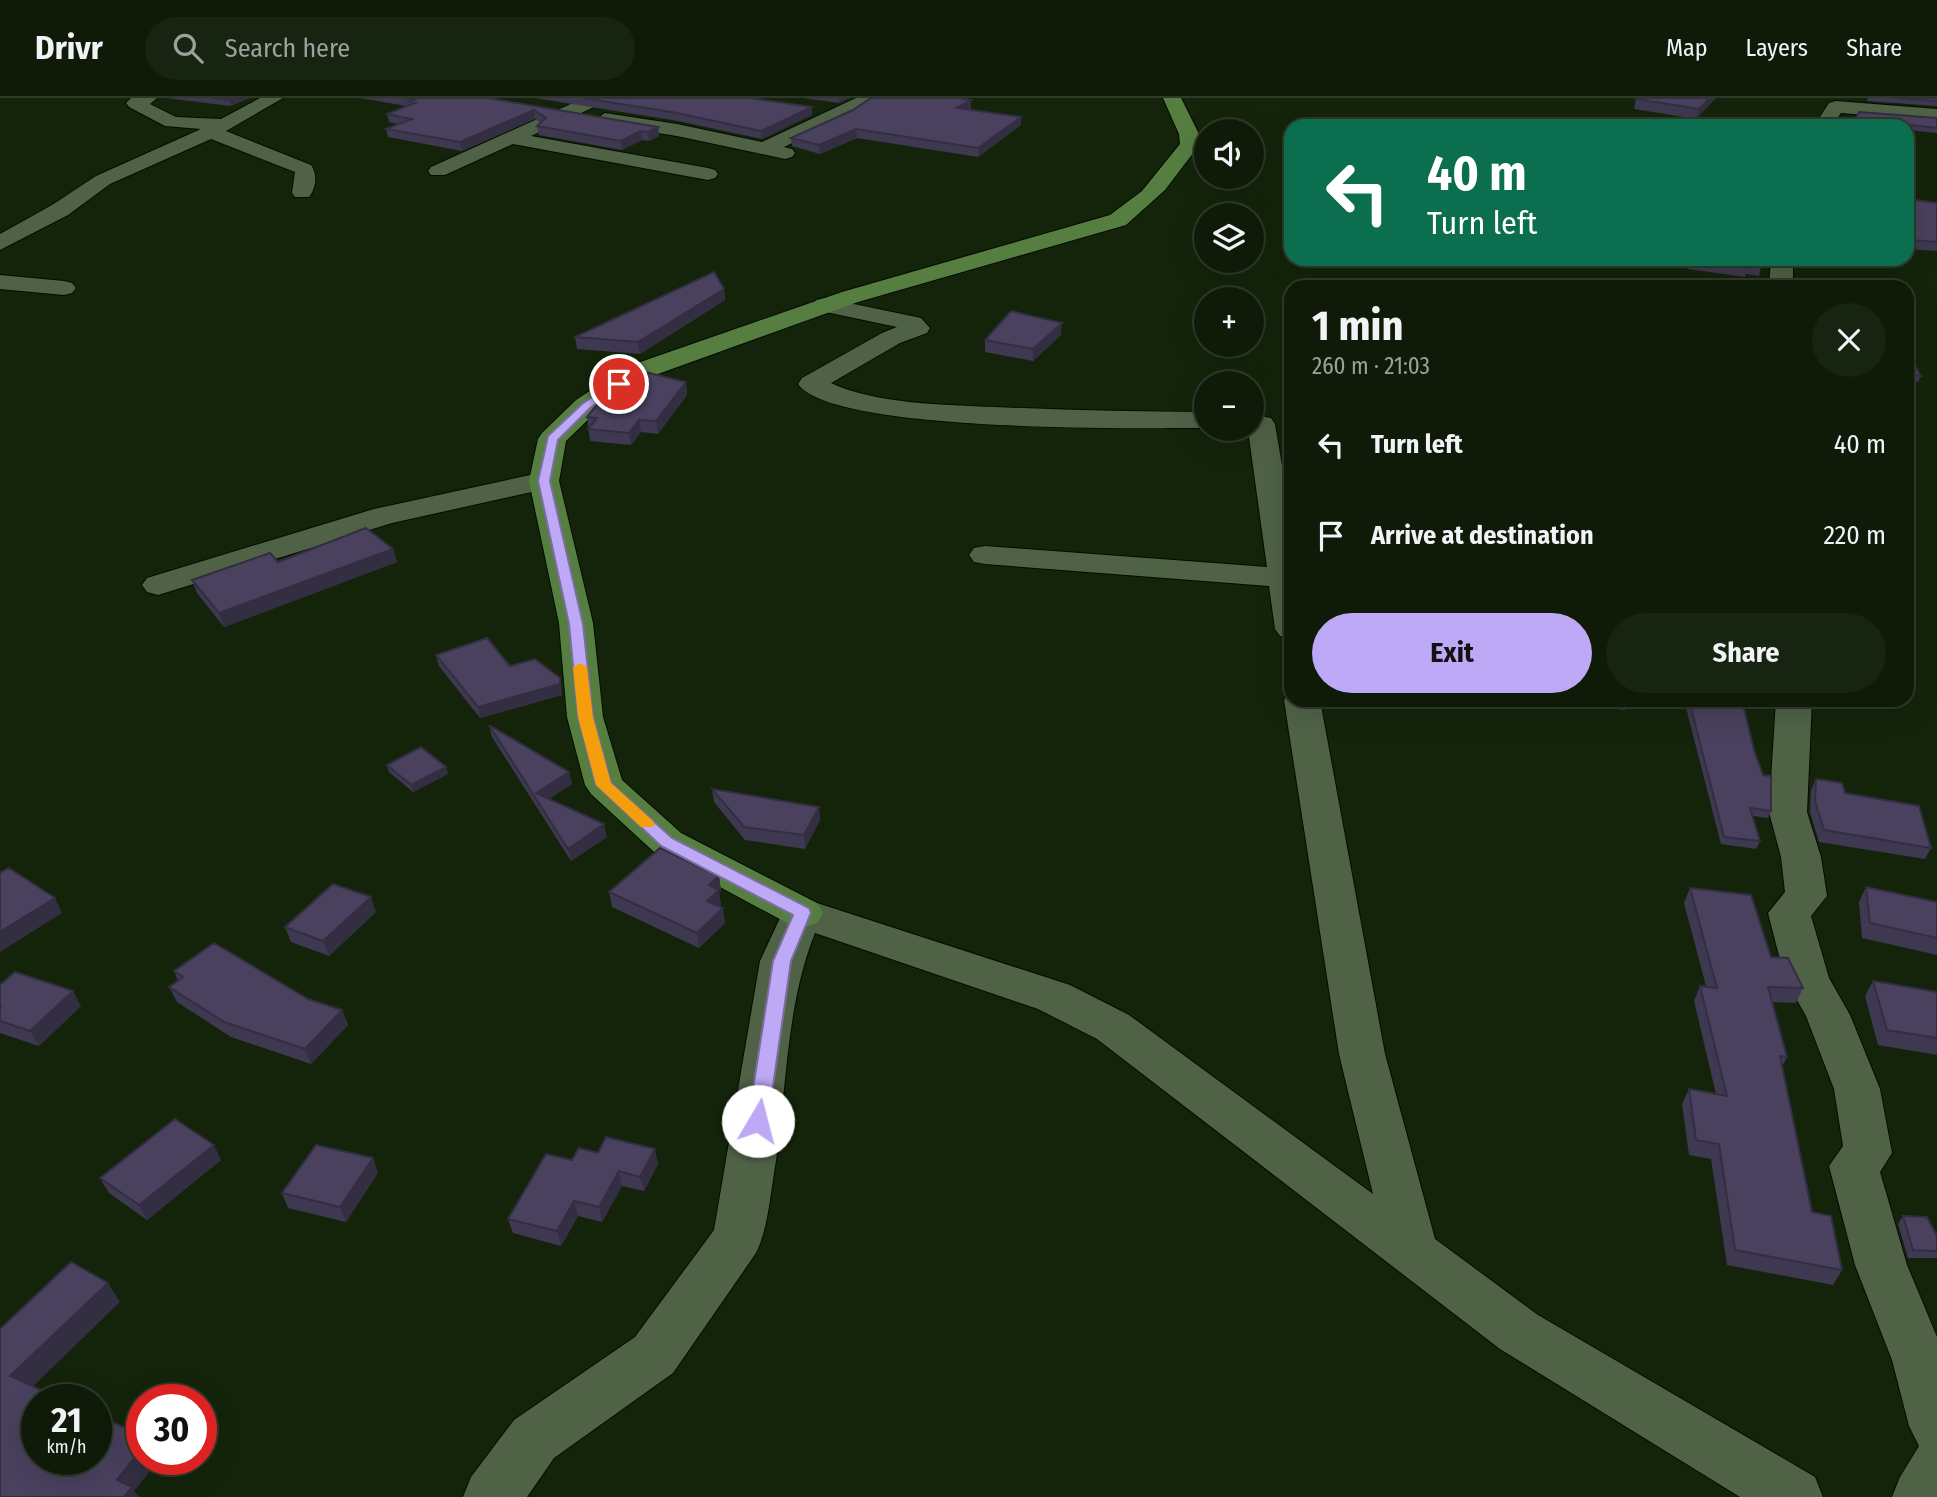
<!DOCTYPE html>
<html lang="en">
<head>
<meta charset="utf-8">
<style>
  :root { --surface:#0f1b08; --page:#182412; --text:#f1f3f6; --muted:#9ba19c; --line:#2f3929; --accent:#bda9f5 }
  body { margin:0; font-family:"Fira Sans Condensed",sans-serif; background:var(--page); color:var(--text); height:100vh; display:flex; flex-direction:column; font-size:26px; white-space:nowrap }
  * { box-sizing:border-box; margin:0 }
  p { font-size:23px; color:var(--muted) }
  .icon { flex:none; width:38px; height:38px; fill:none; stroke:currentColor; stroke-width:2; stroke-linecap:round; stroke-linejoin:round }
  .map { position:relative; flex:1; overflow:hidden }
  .panel { position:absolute; left:1284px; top:182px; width:630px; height:427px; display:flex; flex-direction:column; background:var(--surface); border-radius:21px; box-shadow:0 7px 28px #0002,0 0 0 2px var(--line) }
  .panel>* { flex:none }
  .hud { position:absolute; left:1284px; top:21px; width:630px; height:147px; border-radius:21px; box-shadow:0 7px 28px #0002,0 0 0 2px var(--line); background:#0b6e4f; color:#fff; overflow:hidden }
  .controls { position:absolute; left:1194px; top:21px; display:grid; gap:14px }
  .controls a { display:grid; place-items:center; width:70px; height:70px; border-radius:50%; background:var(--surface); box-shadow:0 7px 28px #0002,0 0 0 2px var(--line); font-size:35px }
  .speed { position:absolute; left:21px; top:1286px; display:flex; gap:14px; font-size:35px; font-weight:700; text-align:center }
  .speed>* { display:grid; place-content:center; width:91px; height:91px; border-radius:50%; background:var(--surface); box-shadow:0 7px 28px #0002,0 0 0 2px var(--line); line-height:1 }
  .speed small { font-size:18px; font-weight:400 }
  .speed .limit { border:10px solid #d22; background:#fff; color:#111 }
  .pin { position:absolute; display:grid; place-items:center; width:60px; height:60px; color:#fff; margin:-30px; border:4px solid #fff; border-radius:50%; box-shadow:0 2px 7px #0007 }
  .me { position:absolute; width:77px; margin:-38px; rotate:8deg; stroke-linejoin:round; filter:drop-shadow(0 0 5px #0008) }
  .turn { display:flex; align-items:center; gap:24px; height:147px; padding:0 28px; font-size:32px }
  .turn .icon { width:91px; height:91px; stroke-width:2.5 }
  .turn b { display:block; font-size:49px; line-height:60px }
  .round { display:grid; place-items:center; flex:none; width:74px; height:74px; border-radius:37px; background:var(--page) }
  .head { display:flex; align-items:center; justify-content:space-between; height:119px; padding:0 28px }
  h1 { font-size:42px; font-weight:700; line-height:52px }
  .cta { display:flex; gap:14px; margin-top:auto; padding:14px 28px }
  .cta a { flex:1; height:80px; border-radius:42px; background:var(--accent); color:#111; font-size:28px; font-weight:700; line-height:80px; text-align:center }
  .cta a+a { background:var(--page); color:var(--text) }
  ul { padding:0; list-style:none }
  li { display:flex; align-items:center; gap:21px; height:91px; padding:0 28px }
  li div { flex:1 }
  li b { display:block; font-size:26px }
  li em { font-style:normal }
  header { display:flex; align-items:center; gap:42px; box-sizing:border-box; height:98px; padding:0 35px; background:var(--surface); border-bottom:2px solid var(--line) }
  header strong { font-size:33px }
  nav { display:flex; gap:38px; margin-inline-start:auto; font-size:24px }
  .search { width:490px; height:63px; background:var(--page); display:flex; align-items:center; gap:18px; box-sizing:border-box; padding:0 24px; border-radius:38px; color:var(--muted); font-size:26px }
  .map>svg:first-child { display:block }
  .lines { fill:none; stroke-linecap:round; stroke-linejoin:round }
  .minor-casing { stroke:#020d00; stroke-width:2 }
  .major-casing { stroke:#020d00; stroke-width:2 }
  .minor { fill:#4f6246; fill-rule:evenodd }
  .major { fill:#567e41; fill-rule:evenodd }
  .wall { fill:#3f3851 }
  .shaded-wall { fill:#332e42 }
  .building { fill:#49415e; stroke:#332e42; stroke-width:2 }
  .route { fill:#bda9f5; stroke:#7b6e9f; stroke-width:2 }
  .slow { fill:#f59e0b }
</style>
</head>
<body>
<header>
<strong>Drivr</strong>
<div class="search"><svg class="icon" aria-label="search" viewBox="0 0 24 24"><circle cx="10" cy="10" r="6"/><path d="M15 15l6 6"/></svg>Search here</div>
<nav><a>Map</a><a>Layers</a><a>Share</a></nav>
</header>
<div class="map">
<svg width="1937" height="1399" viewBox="0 0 1937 1399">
  <rect width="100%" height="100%" fill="#14240b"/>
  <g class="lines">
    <g class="minor-casing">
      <path id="minor" d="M131 0H157L150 6 176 19 221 21 260 0H283L226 33 311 67C318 77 316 90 309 99H295L292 95 295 74 211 41 110 86 68 117 0 152V136L52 107 96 78 201 31 165 28 129 9 126 5Z
        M584 0H608L605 4 531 38 708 70 715 72 718 76 715 80 708 82 513 46 445 77H431L428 73 431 69Z
        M856 0H879L876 4 784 49 792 51 795 55 792 59 785 61 677 38 605 27 596 21 605 15 677 26 762 44Z
        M1836 3 1937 11V23L1841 15 1832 28H1814L1829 5Z
        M1771 161H1793V189H1769Z
        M0 177 64 183 72 185 76 190 72 195 64 197 0 191Z
        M825 200 921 220 930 230 927 235 900 245 831 285C875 306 946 307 995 309 1066 312 1135 314 1206 314V330C1139 330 832 335 798 286L802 280 882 235 897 229 816 212 813 207 816 202Z
        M1251 316 1271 320 1275 326 1292 427V541L1280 538 1275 531 1269 488 985 466 974 464 969 457 974 450 985 448 1267 469 1248 332 1245 331H1251Z
        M544 374 554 377 559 383 554 389 392 425 158 497 147 494 142 487 147 480 374 411Z
        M1289 594H1292V602H1320L1385 956 1435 1141 1538 1217 1815 1379 1823 1399H1740L1500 1251 1097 941 1038 911 815 835C784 912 787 1001 773 1082 769 1107 767 1132 756 1155L673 1275 554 1360 527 1399H463L471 1379 514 1322 635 1239 714 1132 760 863 787 805 802 800 817 805 1070 887 1129 917 1373 1096 1339 956 1284 602Z
        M1776 602H1812L1807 714 1821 759 1827 798 1811 818 1829 880 1850 917 1880 991 1892 1055 1880 1074 1907 1167 1937 1239V1399H1892L1900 1379 1919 1348 1909 1328 1892 1262 1855 1167 1829 1068 1843 1048 1834 991 1806 918 1785 881 1768 815 1785 794 1781 759 1769 714Z"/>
    </g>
    <g class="major-casing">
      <path id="major" d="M1163 0H1181L1199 36 1200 46 1165 92 1126 127 858 204 644 281 596 314 566 343 559 383 593 525 603 619 622 682 681 735 817 805 823 815 817 825 802 830 787 825 653 753 591 696 585 687 567 619 559 525 529 383 538 341 542 335 576 302 626 269 842 194 1110 117 1142 93 1180 46 1179 36Z"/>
    </g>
    <use href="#minor" class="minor"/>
    <use href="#major" class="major"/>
  </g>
  <path class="wall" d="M166 0H249L231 8Z
    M360 0H488L658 29 659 38 649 43 642 42 622 52 539 37 537 28 541 25 535 21 462 53 388 39 386 31 398 26 389 24 387 16 406 8Z
    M535 0H750L812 9V17L762 41 678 23Z
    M803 0H850L839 5Z
    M968 0 971 11H970L1021 27 978 59 857 40 820 56 792 48 791 40 853 12Z
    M1638 0H1716L1696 21 1634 11 1636 1Z
    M1868 0H1937V8L1867 3Z
    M1937 20V35L1908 32V28H1851Z
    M1908 101 1937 105V153L1908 151Z
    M1689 161H1763L1759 178 1746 176 1745 179 1688 171Z
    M724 191 725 202 640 256 577 251 575 239Z
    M1061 237 1033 263 985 254V242Z
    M1908 256 1921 278 1918 284 1908 283Z
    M686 284 687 297 658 336 641 334 631 347 590 343 587 319Z
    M393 451 397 464 224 529 197 495 192 482 278 464Z
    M436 557 510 568 560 580 562 597 480 620 439 568Z
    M1596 602H1627L1628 605 1625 612 1597 609Z
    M1684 602H1742L1754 652 1771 713 1768 720 1753 718 1760 743 1756 751 1721 746Z
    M489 627 569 674 572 686 548 701 607 739 571 763 492 639Z
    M387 667 446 669 448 676 413 694 389 674Z
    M1816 681 1845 695 1931 750 1925 761 1819 744 1810 714 1811 692Z
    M712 691 819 709 820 722 805 751 745 742 714 704Z
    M719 778 721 793 719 794 721 807 719 809 725 825 699 850 612 809 609 794Z
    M1866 789 1937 804V857L1862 840 1859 804Z
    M1690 790 1771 859 1803 890 1796 905 1772 904 1787 959 1782 969 1812 1114 1842 1172 1833 1187 1727 1167 1711 1061 1689 1057 1682 1006 1689 991 1716 996 1694 903 1700 888H1706L1684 805Z
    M376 814 329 858 291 844 285 829Z
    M174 873 308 901 342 912 348 927 311 966 231 939 177 904 169 889 178 883Z
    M1873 883 1937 894V957L1878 947 1865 898Z
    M81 908 39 948 0 935V910Z
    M598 1055 658 1066 644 1093 622 1088 602 1124 578 1118 561 1148 513 1135 508 1121 572 1062Z
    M221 1062 147 1122 109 1095 100 1080Z
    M378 1075 346 1124 288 1110 282 1095Z
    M1903 1118 1937 1138V1160H1908L1898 1126Z"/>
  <path class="shaded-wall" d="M234 0H249L231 8 229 2Z
    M838 0H850L839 5Z
    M959 0H968V4L971 2V11L957 18Z
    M1710 0H1716L1696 21 1699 11Z
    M812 9V17L762 41 761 33Z
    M534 12 535 21 462 53 460 44Z
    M1021 19V27L978 59V50Z
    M658 29 659 38 649 43 648 34Z
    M856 31 857 40 820 56 819 47Z
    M641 33 642 42 622 52 621 43Z
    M724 191 725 202 640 256 638 244Z
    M1062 225 1061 237 1033 263V251Z
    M686 284 687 297 658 336 656 323Z
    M639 322 641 334 631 347 629 335Z
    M393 451 397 464 224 529 219 515Z
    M560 580 562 597 480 620 478 609Z
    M446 669 448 676 413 694 411 687Z
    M569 674 572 686 540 707 536 695Z
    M819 709 820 722 805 751 804 737Z
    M604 726 607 739 571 763 568 751Z
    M719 778 721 793 719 794 721 807 709 818 707 803 709 787Z
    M371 799 376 814 329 858 323 843Z
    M55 800 62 815 0 854V834Z
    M723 810 725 825 699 850 697 835Z
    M73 893 81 908 39 948 30 933Z
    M342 912 348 927 311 966 305 951Z
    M214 1047 221 1062 147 1122 139 1107Z
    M655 1051 658 1066 644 1093 640 1079Z
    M373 1060 378 1075 346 1124 340 1109Z
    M619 1073 622 1088 602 1124 599 1109Z
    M574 1103 578 1118 561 1148 557 1133Z
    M108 1185 120 1204 24 1297 10 1278Z
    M142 1350V1362H159L134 1393 139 1399H124L117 1382Z"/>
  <path class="building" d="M211 0H234L229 2Z
    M404 0H488L658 29 648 34 641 33 621 43 537 28 546 20 534 12 460 44 386 31 412 21 387 16 415 5 409 4 414 2Z
    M584 0H750L812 9 761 33 677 15Z
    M871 0H964L963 1 971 2 957 10 1021 19 978 50 856 31 819 47 791 40 853 12Z
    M1638 0H1710L1699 11 1636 1Z
    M1894 0H1937V3Z
    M1859 14 1937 20V30L1892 25 1891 28H1851Z
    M1908 101 1937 105V144L1911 142 1908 135Z
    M1691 161H1763L1762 168 1749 167 1748 170 1691 162Z
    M714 174 724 191 638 244 575 239Z
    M1011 213 1062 225 1033 251 985 242Z
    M1908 256 1921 278 1908 276Z
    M641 273 686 284 656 323 639 322 629 335 588 331 597 320 587 319 604 298Z
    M366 430 393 451 219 515 192 482 270 455 278 464Z
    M487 540 510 568 535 561 560 580V586L478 609 436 557Z
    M1599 602H1627L1628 605Z
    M1689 602H1742L1754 652 1763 677 1771 678V713L1750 710 1760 743 1724 739Z
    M489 627 569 674 536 695 604 726 568 751Z
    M421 649 446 669 411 687 387 667Z
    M1816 681 1842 685 1845 695 1919 708 1931 750 1824 732 1815 703Z
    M712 691 819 709 804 737 744 729Z
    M660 750 719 778 709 787 719 792 707 803 723 810 697 835 609 794Z
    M9 770 55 800 0 834V775Z
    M333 786 371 799 323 843 285 829Z
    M1866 789 1937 804V840L1870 825Z
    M1690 790 1751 797 1771 859 1788 860 1803 890 1768 889 1787 959 1780 958 1812 1114 1831 1118 1842 1172 1735 1152 1719 1046 1696 1042 1689 991 1727 998 1700 888 1717 890Z
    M214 845 308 901 342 912 305 951 224 924 169 889 183 879 174 873Z
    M15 874 73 893 30 933 0 923V910L1 909 0 907V887Z
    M1873 883 1937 894V940L1887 932Z
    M175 1021 214 1047 139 1107 100 1080Z
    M606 1039 655 1051 640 1079 619 1073 599 1109 574 1103 557 1133 508 1121 546 1056 572 1062 579 1050 598 1055Z
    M316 1047 373 1060 340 1109 282 1095Z
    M1903 1118 1927 1119 1937 1138V1153L1913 1152Z
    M71 1164 108 1185 10 1278 63 1302H37V1362H96V1317L142 1337V1350L117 1382 132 1389 124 1399H0V1231Z"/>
  <path class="route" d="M615 283 624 286 590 310 558 342 550 383 583 526 593 619 611 685 672 740 809 810 811 815 791 863 768 1023 765 1028 758 1030 751 1028 748 1023 773 863 793 817 661 748 596 687 578 619 569 526 538 383 548 338 582 306Z"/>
  <path class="slow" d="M580 565 587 569 593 619 611 685 652 722 655 726 652 729H641L596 687 578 619 573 569Z"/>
</svg>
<div class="controls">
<a><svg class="icon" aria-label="sound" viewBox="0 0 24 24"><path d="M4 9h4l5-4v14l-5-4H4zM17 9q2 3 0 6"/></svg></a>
<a><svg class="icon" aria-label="layers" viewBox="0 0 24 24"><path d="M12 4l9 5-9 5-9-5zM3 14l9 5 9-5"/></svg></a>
<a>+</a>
<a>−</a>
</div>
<div class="speed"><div>21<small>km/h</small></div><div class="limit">30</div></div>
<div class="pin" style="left:619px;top:286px;background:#d93025"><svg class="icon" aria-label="arrive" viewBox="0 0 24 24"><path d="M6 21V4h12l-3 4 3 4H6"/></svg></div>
<svg class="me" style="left:758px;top:1023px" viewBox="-20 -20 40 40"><circle r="19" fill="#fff"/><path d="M0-13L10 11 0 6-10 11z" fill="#bda9f5"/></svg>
<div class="hud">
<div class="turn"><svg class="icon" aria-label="left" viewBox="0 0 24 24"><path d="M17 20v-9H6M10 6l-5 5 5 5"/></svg><div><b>40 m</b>Turn left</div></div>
</div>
<section class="panel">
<div class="head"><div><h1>1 min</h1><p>260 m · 21:03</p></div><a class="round"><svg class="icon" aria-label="close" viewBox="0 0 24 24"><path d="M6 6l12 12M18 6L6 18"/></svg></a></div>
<ul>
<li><svg class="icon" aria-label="left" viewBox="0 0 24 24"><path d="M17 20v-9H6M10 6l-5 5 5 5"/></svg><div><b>Turn left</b></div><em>40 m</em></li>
<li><svg class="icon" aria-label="arrive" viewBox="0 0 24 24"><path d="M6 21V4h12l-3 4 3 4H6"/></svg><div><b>Arrive at destination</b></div><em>220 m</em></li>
</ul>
<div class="cta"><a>Exit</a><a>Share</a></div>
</section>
</div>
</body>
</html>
